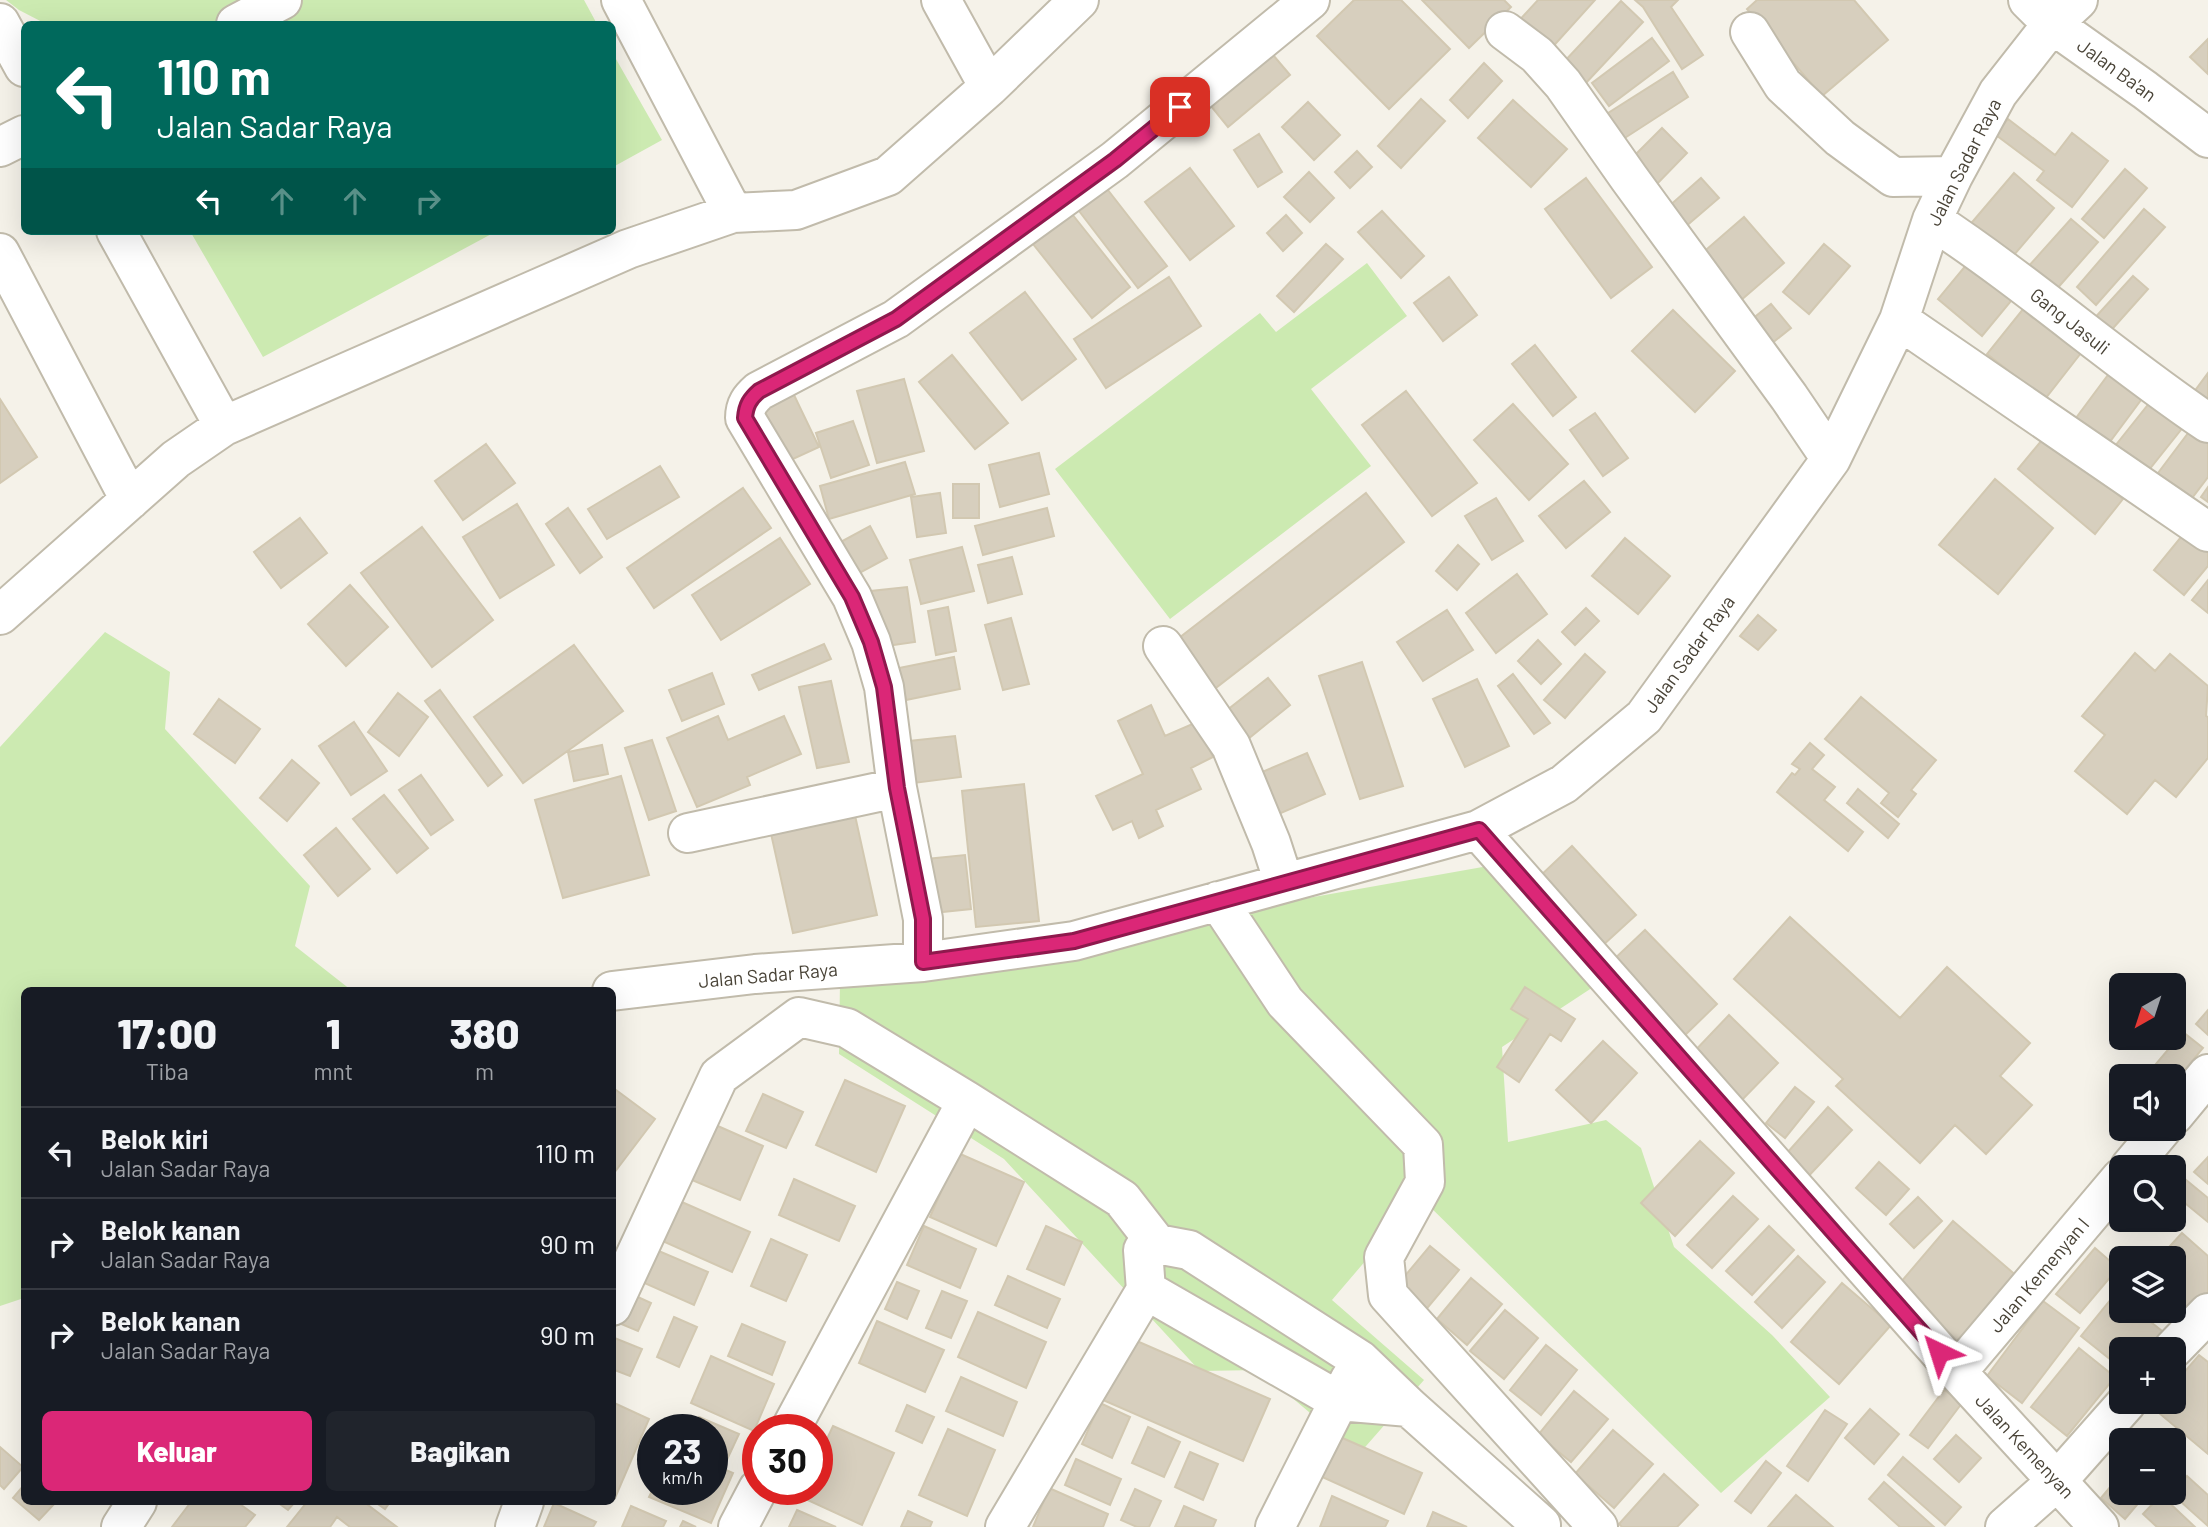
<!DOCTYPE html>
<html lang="id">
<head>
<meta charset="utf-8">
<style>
  :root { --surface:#171b24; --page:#20242c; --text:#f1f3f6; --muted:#9ea1a6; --line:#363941; --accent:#db2777 }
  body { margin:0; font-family:Barlow,sans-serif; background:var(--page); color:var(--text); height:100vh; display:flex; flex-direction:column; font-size:26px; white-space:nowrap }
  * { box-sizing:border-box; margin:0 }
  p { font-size:23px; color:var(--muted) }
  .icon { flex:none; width:38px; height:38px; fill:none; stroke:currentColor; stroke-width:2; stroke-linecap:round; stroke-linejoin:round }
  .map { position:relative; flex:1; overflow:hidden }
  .side { position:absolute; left:21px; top:987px; width:595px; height:518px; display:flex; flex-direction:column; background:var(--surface); border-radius:10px; box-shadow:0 7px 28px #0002 }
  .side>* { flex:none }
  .hud { position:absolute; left:21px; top:21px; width:595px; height:214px; border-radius:10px; box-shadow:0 7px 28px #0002; background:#00695c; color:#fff; overflow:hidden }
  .needle { width:46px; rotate:219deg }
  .tools { position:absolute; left:2109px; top:973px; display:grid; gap:14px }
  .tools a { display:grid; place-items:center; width:77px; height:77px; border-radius:10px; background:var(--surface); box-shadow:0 7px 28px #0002; font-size:35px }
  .speed { position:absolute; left:637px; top:1414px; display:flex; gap:14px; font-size:35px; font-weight:700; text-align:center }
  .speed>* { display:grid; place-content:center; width:91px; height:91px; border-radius:50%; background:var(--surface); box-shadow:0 7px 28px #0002; line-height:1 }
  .speed small { font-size:18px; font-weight:400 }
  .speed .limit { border:10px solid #d22; background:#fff; color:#111 }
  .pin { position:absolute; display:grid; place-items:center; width:60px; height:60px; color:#fff; margin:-30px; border-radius:14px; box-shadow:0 4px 10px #0006 }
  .me { position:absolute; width:77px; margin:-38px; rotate:319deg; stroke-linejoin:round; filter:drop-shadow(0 0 5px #0008) }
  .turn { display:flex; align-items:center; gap:24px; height:147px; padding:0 21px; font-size:32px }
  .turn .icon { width:91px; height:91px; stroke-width:2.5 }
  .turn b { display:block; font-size:49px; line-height:60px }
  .lanes { display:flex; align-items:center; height:66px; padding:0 21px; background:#0003; justify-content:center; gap:35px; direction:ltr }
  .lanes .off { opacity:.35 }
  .eta { display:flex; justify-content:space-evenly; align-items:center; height:119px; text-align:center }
  .eta b { font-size:42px; font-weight:800; line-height:49px }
  .action { display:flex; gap:14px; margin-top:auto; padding:14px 21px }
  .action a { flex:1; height:80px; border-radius:10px; background:var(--accent); color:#fff; font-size:28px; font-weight:800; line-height:80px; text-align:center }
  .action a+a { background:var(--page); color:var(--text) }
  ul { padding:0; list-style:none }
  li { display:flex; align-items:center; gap:21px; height:91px; padding:0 21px; border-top:2px solid var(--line) }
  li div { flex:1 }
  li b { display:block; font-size:26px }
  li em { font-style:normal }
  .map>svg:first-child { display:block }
  .green { fill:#cceab1 }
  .building { fill:#d7cfbe; stroke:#d2c8b1; stroke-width:2 }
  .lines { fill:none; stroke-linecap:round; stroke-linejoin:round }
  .minor-casing { stroke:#c1bbab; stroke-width:42 }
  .minor { stroke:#fff; stroke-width:38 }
  .route-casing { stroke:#8e194d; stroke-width:18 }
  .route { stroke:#db2777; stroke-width:12 }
  .labels { text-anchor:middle; stroke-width:5; stroke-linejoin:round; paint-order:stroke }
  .street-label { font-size:19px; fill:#494337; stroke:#fff }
</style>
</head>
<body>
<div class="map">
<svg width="2208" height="1527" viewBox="0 0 2208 1527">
  <rect width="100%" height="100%" fill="#f5f2e9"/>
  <path class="green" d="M6 0H584L597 24H46L19 10Z
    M612 52 662 140 613 167H612Z
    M190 231H497L263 357Z
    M1367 263 1407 316 1311 389 1371 466 1170 619 1055 469 1260 313 1276 332Z
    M105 632 170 672 165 729 310 886 295 946 351 990H24V1298L0 1306V747Z
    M1522 860 1613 974 1502 1047 1508 1142 1606 1120 1641 1148 1674 1247 1772 1335 1830 1397 1721 1493 1420 1197 1332 1300 1424 1380 1359 1454 1259 1370 1200 1371 1004 1159 839 1054 840 981Z"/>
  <path class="building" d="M1354 0H1401L1450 49 1389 109 1317 36Z
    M1422 0H1504L1511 7 1469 48Z
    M1538 0H1595L1548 52 1516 24Z
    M1635 0H1678L1671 7 1703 55 1682 69 1643 7Z
    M1757 0H1854L1888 40 1822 96 1747 9Z
    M1621 1 1643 22 1584 85 1562 64Z
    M1652 38 1669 61 1609 106 1592 83Z
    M2208 39V74L2190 57Z
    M1268 49 1290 75 1228 127 1206 100Z
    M1484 63 1502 81 1468 118 1450 100Z
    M1673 72 1688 97 1614 145 1597 120Z
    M1421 99 1445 121 1401 168 1378 146Z
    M1513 100 1567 149 1531 187 1478 138Z
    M1308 102 1340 135 1314 160 1282 127Z
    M2008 119 2055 155 2072 133 2108 161 2072 207 2037 180 2044 171 1996 135Z
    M1662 128 1687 153 1653 188 1627 163Z
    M1259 134 1282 172 1258 187 1234 150Z
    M1357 151 1372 167 1350 188 1335 172Z
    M1190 168 1234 226 1190 260 1145 202Z
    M2125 169 2147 188 2104 238 2082 219Z
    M1309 172 1334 198 1310 222 1284 197Z
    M2014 173 2054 208 2008 262 1968 227Z
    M1586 178 1652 267 1611 298 1545 209Z
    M1701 178 1719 198 1685 227 1668 207Z
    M1104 185 1167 266 1138 288 1076 207Z
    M2144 209 2165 227 2096 305 2077 287Z
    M1382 211 1424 256 1401 278 1358 232Z
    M1072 214 1130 287 1092 318 1033 244Z
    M1286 215 1302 233 1283 251 1267 233Z
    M1744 217 1784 263 1740 301 1700 255Z
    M2071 219 2098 242 2055 291 2027 268Z
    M1326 244 1343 259 1294 312 1277 296Z
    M1824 244 1850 266 1809 314 1783 292Z
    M1972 258 2016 295 1982 336 1938 299Z
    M2133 276 2148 289 2106 336 2091 322Z
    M1169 277 1201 326 1106 388 1074 339Z
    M1449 277 1477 315 1443 341 1414 303Z
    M1025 292 1076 359 1022 400 970 333Z
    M1771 304 1791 328 1766 348 1746 324Z
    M2024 308 2081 353 2045 399 1987 354Z
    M1673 310 1735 371 1695 412 1632 351Z
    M1535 345 1576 397 1553 416 1512 364Z
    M952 355 1008 423 975 449 919 382Z
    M2111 371 2144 396 2106 447 2073 422Z
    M2208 373V415L2188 400Z
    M904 379 924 451 877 463 857 391Z
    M1406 391 1477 483 1432 516 1362 425Z
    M794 395 819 447 780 465 756 412Z
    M2155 396 2188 421 2148 471 2115 446Z
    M0 399 37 457 0 483Z
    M1513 404 1568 464 1529 500 1474 440Z
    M1595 413 1628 458 1603 476 1570 430Z
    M853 421 869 465 831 478 816 433Z
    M2195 424 2208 434V477L2189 502 2155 477Z
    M2047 434 2123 499 2095 534 2018 469Z
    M486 444 515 483 463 520 435 481Z
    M1039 453 1049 494 1000 507 989 465Z
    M905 462 915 494 829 519 820 486Z
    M660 466 679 497 607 539 588 509Z
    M1995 479 2053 528 1998 594 1939 545Z
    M1584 481 1610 512 1566 548 1539 516Z
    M953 484H979V518H953Z
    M2208 487V502L2201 497Z
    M743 488 771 528 654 608 627 568Z
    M940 493 946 533 917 537 911 497Z
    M1366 493 1404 542 1208 694 1170 645Z
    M1496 498 1523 541 1492 560 1465 516Z
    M517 504 554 565 500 598 463 537Z
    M568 508 602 557 580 573 546 524Z
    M1047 508 1054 536 983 555 975 526Z
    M300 518 327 553 281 588 254 552Z
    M870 526 887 558 854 576 837 544Z
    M422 527 493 620 432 667 361 573Z
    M2186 531 2208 550V566L2184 595 2154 570Z
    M780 538 810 584 721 640 692 595Z
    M1625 538 1670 576 1638 614 1592 576Z
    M1458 545 1479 564 1457 590 1436 571Z
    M962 547 974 591 921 604 910 560Z
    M1012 557 1022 594 988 603 978 565Z
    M1517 574 1547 614 1496 653 1466 613Z
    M2208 580V613L2192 600Z
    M350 585 388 627 346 666 308 624Z
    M907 587 915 642 879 647 871 591Z
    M948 607 956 651 936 655 928 611Z
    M1586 608 1599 621 1575 645 1562 632Z
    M1447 610 1473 650 1423 681 1397 642Z
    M1758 615 1776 630 1758 650 1740 636Z
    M1011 618 1029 684 1003 690 985 625Z
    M1538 640 1561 664 1541 684 1518 661Z
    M824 644 831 659 759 690 752 675Z
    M574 645 623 711 523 783 474 717Z
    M2135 653 2155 671 2170 654 2208 686 2206 716 2208 717V758L2176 797 2155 780 2127 814 2075 771 2105 735 2082 716Z
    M1585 654 1605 672 1565 718 1544 700Z
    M954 657 960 689 906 700 899 668Z
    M1362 662 1403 786 1360 799 1319 676Z
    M712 673 724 704 682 721 669 690Z
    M1513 674 1550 723 1534 734 1498 686Z
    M1268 678 1290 705 1248 739 1226 711Z
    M1477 679 1509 746 1465 767 1433 699Z
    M831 681 849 762 817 768 799 687Z
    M440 690 502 775 488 786 425 701Z
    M398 693 428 717 399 756 368 732Z
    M1861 697 1936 760 1911 790 1916 794 1898 817 1881 803 1889 793 1825 739Z
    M219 699 260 729 235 763 194 734Z
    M1151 705 1165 736 1197 722 1213 757 1191 768 1201 789 1156 810 1163 826 1139 838 1132 821 1113 830 1096 796 1143 774 1118 721Z
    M718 716 728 740 784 716 801 754 747 777 750 785 697 807 667 738Z
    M354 722 387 771 351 795 319 746Z
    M955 736 961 777 906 784 900 742Z
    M652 740 676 811 649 820 625 748Z
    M1810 743 1824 755 1812 769 1835 787 1824 800 1863 832 1848 851 1777 792 1792 773 1795 775 1800 769 1792 764Z
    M602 745 608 774 574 781 568 752Z
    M1307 753 1325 794 1274 816 1255 775Z
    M292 760 319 783 287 821 260 798Z
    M421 775 453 820 431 835 399 790Z
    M621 776 649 875 563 898 535 800Z
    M1024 784 1039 921 976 927 962 791Z
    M1858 789 1899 824 1888 838 1847 803Z
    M384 795 428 848 397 873 353 819Z
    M854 811 877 915 793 933 770 829Z
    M336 828 370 869 338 896 304 855Z
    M1572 846 1636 915 1602 946 1539 877Z
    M965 855 971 909 924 914 917 860Z
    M1790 917 1900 1018 1947 967 2030 1043 2000 1076 2032 1105 1986 1154 1955 1125 1920 1163 1836 1086 1843 1079 1734 979Z
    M1645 930 1717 1004 1682 1038 1609 964Z
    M1525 987 1575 1019 1561 1041 1550 1034 1519 1082 1497 1067 1528 1019 1511 1009Z
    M2208 1010V1035L2196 1024Z
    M1729 1015 1778 1063 1737 1105 1689 1057Z
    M2183 1032 2203 1048 2175 1082 2174 1076H2169L2155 1065Z
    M1603 1041 1637 1073 1591 1123 1556 1090Z
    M845 1080 905 1106 876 1172 816 1145Z
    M612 1087 655 1119 614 1173 612 1172Z
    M1795 1087 1814 1102 1785 1138 1766 1123Z
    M763 1094 803 1112 786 1148 746 1131Z
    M1828 1107 1852 1130 1802 1183 1779 1162Z
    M711 1123 763 1146 740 1200 687 1178Z
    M1700 1141 1734 1173 1675 1236 1641 1203Z
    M958 1153 1024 1182 996 1246 930 1217Z
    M2208 1157V1184L2194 1172Z
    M1879 1162 1909 1189 1886 1215 1856 1188Z
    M2174 1170 2208 1198V1222L2174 1194Z
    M794 1179 855 1206 839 1241 779 1215Z
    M1733 1196 1758 1219 1712 1268 1687 1245Z
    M1918 1197 1942 1221 1914 1248 1890 1224Z
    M675 1199 750 1232 732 1272 658 1239Z
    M1953 1221 2019 1278 1960 1345 1895 1289Z
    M924 1226 976 1249 960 1288 907 1265Z
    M1046 1226 1082 1242 1064 1285 1027 1269Z
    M1769 1226 1794 1250 1752 1295 1726 1271Z
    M2182 1233 2208 1256V1298L2190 1319 2174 1305V1258H2159Z
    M771 1239 807 1255 786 1301 751 1286Z
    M1430 1246 1459 1270 1423 1313 1394 1289Z
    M2095 1248 2118 1268 2080 1313 2056 1294Z
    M654 1249 708 1272 694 1305 640 1281Z
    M1798 1256 1825 1282 1782 1328 1755 1302Z
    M1008 1276 1060 1299 1047 1328 995 1305Z
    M1471 1278 1502 1304 1467 1345 1437 1319Z
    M897 1282 919 1291 907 1319 885 1309Z
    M1842 1283 1891 1325 1839 1384 1791 1342Z
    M942 1291 967 1301 951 1338 926 1328Z
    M627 1292 651 1303 638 1331 614 1321Z
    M2116 1293 2121 1298V1311H2137L2172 1339 2164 1349H2121V1368L2081 1336Z
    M2043 1301 2079 1328 2022 1403 1987 1376Z
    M1505 1310 1538 1338 1504 1379 1470 1351Z
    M978 1312 1046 1342 1026 1388 958 1357Z
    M674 1317 697 1327 679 1367 657 1357Z
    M877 1321 944 1350 925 1392 859 1363Z
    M742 1324 785 1342 772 1375 728 1356Z
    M1123 1335 1270 1399 1243 1461 1096 1397Z
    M612 1337 642 1349 630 1376 612 1369Z
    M1546 1345 1577 1370 1541 1415 1510 1390Z
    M2079 1348 2115 1377 2067 1436 2031 1407Z
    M2199 1355 2208 1362V1454L2153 1408 2159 1402H2174V1384Z
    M711 1356 774 1384 754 1431 691 1403Z
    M961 1377 1017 1402 1003 1436 946 1411Z
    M1944 1390 1962 1403 1928 1448 1910 1435Z
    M1574 1391 1608 1419 1571 1462 1538 1435Z
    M612 1402 649 1419 615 1498 612 1497Z
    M1100 1403 1130 1417 1112 1458 1082 1444Z
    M907 1405 934 1417 922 1443 896 1431Z
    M1870 1409 1899 1434 1874 1464 1845 1438Z
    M1825 1410 1847 1424 1808 1481 1787 1466Z
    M699 1417 739 1434 725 1464 712 1459V1430H694Z
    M833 1426 894 1453 862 1525 801 1497 804 1489H817V1460Z
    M1148 1427 1180 1442 1164 1477 1132 1463Z
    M948 1429 995 1450 967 1516 919 1495Z
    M1613 1430 1653 1464 1614 1508 1575 1474Z
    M1956 1435 1981 1458 1959 1482 1934 1459Z
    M1338 1436 1422 1473 1404 1514 1320 1476Z
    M0 1447 23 1467 4 1489 0 1485Z
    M1190 1452 1218 1464 1203 1500 1175 1487Z
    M1903 1457 1961 1507 1945 1525 1888 1475Z
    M1076 1459 1121 1479 1110 1505 1065 1485Z
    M1766 1461 1781 1473 1751 1513 1735 1501Z
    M712 1464 733 1473 711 1523 649 1497 653 1489H712Z
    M1664 1474 1698 1505 1677 1527H1622L1619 1524Z
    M2121 1474V1493H2147L2125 1519 2101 1498Z
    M2187 1476 2208 1495V1526L2171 1493Z
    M1884 1482 1934 1527H1900L1869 1499Z
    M24 1485V1502H56L39 1520 13 1498Z
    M1049 1488 1108 1514 1103 1527H1033Z
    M1135 1489 1161 1501 1149 1527H1137L1121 1520Z
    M1796 1495 1833 1527H1768Z
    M2161 1495 2195 1527H2157L2143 1514Z
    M1332 1496 1388 1521 1385 1527H1320Z
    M191 1502H237L255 1515 245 1527H172Z
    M277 1502H295L288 1510Z
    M307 1502H364L397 1527H350L337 1517 330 1527H287Z
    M375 1502H390L385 1509Z
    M554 1503 596 1522 593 1527H544Z
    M631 1506 666 1521 663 1527H622Z
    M1184 1506 1216 1520 1213 1527H1175Z
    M797 1510 836 1527H789Z
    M908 1511 932 1522 930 1527H901Z
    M1433 1512 1467 1527H1427Z
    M683 1521 696 1527H680Z"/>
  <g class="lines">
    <g class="minor-casing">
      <path id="minor" d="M621 0 733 213
        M941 0 989 87
        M2028 0 2052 24 2145 90 2208 138
        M0 23 24 67
        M236 24 282 0
        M1505 31 1537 55 1563 84 1629 178 1789 397 1831 459
        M1750 32 1783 85 1840 138 1893 177 1953 176
        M0 147 24 135
        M1932 220C2028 283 2113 359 2208 423
        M116 231 224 426
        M0 253 130 500
        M1899 320 2208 532
        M0 615 176 459 224 426 628 249 733 213 796 210 888 176 989 87 1079 0
        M1163 646 1231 746 1271 843 1284 883
        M1478 830 1957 1372 2099 1527
        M688 833 897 788
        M1218 901 1285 1002 1423 1145 1425 1182 1384 1257 1388 1295 1598 1527
        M923 962V919L897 788 884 687 871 642 852 597 745 418C745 405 750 399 759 391L896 319 1115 160 1310 0
        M612 991 755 974 923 962 1074 941 1478 830 1564 784 1644 717 1831 459 1899 320 1932 220 1953 176 1998 93 2052 24 2078 0
        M2174 1115 2208 1074
        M2130 1167 2162 1129
        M612 1306 719 1076 799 1017 847 1028 967 1101 1122 1199 1157 1244
        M2173 1349 2208 1313
        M1957 1372 2121 1178
        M1409 1407 1339 1401 1146 1290 1143 1250 1157 1244 1189 1250 1360 1360 1409 1407 1541 1525 1540 1527
        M790 1430 967 1101
        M121 1527 137 1502
        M515 1527 524 1502
        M738 1527 758 1489
        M1005 1527 1146 1290
        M1275 1527 1350 1379
        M2005 1527 2057 1481 2127 1402"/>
    </g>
    <use href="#minor" class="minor"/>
  </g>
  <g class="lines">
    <g class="route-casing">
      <path id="route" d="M1180 107 1115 160 896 319 759 391C750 399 746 405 745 418L852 597 871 642 884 687 897 788 923 919V962L1074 941 1479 830 1939 1352"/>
    </g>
    <use href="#route" class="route"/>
  </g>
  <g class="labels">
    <g class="street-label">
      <text transform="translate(2117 70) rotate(36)" y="7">Jalan Ba'an</text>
      <text transform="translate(1964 162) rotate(-63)" y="7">Jalan Sadar Raya</text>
      <text transform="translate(2070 321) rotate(38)" y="7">Gang Jasuli</text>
      <text transform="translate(1689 654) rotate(-54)" y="7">Jalan Sadar Raya</text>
      <text transform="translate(768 975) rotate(-5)" y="7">Jalan Sadar Raya</text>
      <text transform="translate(2039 1275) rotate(-50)" y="7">Jalan Kemenyan I</text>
      <text transform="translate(2025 1446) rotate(47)" y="7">Jalan Kemenyan</text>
    </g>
  </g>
</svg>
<div class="tools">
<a><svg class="needle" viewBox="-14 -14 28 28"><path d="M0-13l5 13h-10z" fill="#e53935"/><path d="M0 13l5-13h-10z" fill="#9ea1a6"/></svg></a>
<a><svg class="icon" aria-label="sound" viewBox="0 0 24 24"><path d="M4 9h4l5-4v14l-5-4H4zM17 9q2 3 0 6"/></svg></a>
<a><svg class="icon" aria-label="search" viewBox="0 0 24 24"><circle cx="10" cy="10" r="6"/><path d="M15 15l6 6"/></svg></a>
<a><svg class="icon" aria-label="layers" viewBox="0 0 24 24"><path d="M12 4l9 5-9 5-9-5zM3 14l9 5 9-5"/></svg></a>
<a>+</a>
<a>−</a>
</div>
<div class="speed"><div>23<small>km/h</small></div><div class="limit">30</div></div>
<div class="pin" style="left:1180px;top:107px;background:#d93025"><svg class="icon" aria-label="arrive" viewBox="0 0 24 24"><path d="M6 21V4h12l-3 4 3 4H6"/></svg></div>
<svg class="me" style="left:1939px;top:1352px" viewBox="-20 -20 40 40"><path d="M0-17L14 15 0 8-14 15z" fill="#db2777" stroke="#fff" stroke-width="4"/></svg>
<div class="hud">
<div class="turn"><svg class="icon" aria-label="left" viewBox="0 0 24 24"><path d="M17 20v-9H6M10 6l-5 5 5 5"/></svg><div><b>110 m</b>Jalan Sadar Raya</div></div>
<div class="lanes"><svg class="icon" aria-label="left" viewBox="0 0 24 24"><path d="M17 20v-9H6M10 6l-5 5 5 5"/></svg><svg class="icon off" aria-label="ahead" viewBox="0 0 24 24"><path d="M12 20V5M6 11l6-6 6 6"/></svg><svg class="icon off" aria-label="ahead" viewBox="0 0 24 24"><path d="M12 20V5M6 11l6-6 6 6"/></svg><svg class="icon off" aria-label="right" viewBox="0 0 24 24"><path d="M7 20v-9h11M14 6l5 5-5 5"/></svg></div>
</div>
<section class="side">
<div class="eta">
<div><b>17:00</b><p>Tiba</p></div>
<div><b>1</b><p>mnt</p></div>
<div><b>380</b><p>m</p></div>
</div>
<ul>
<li><svg class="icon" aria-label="left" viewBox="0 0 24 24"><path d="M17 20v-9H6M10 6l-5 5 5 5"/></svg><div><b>Belok kiri</b><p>Jalan Sadar Raya</p></div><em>110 m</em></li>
<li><svg class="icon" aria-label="right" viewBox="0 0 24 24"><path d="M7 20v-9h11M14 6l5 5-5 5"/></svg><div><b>Belok kanan</b><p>Jalan Sadar Raya</p></div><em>90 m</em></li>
<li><svg class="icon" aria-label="right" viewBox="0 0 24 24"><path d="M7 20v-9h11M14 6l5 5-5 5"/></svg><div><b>Belok kanan</b><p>Jalan Sadar Raya</p></div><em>90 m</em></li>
</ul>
<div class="action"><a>Keluar</a><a>Bagikan</a></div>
</section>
</div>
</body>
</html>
